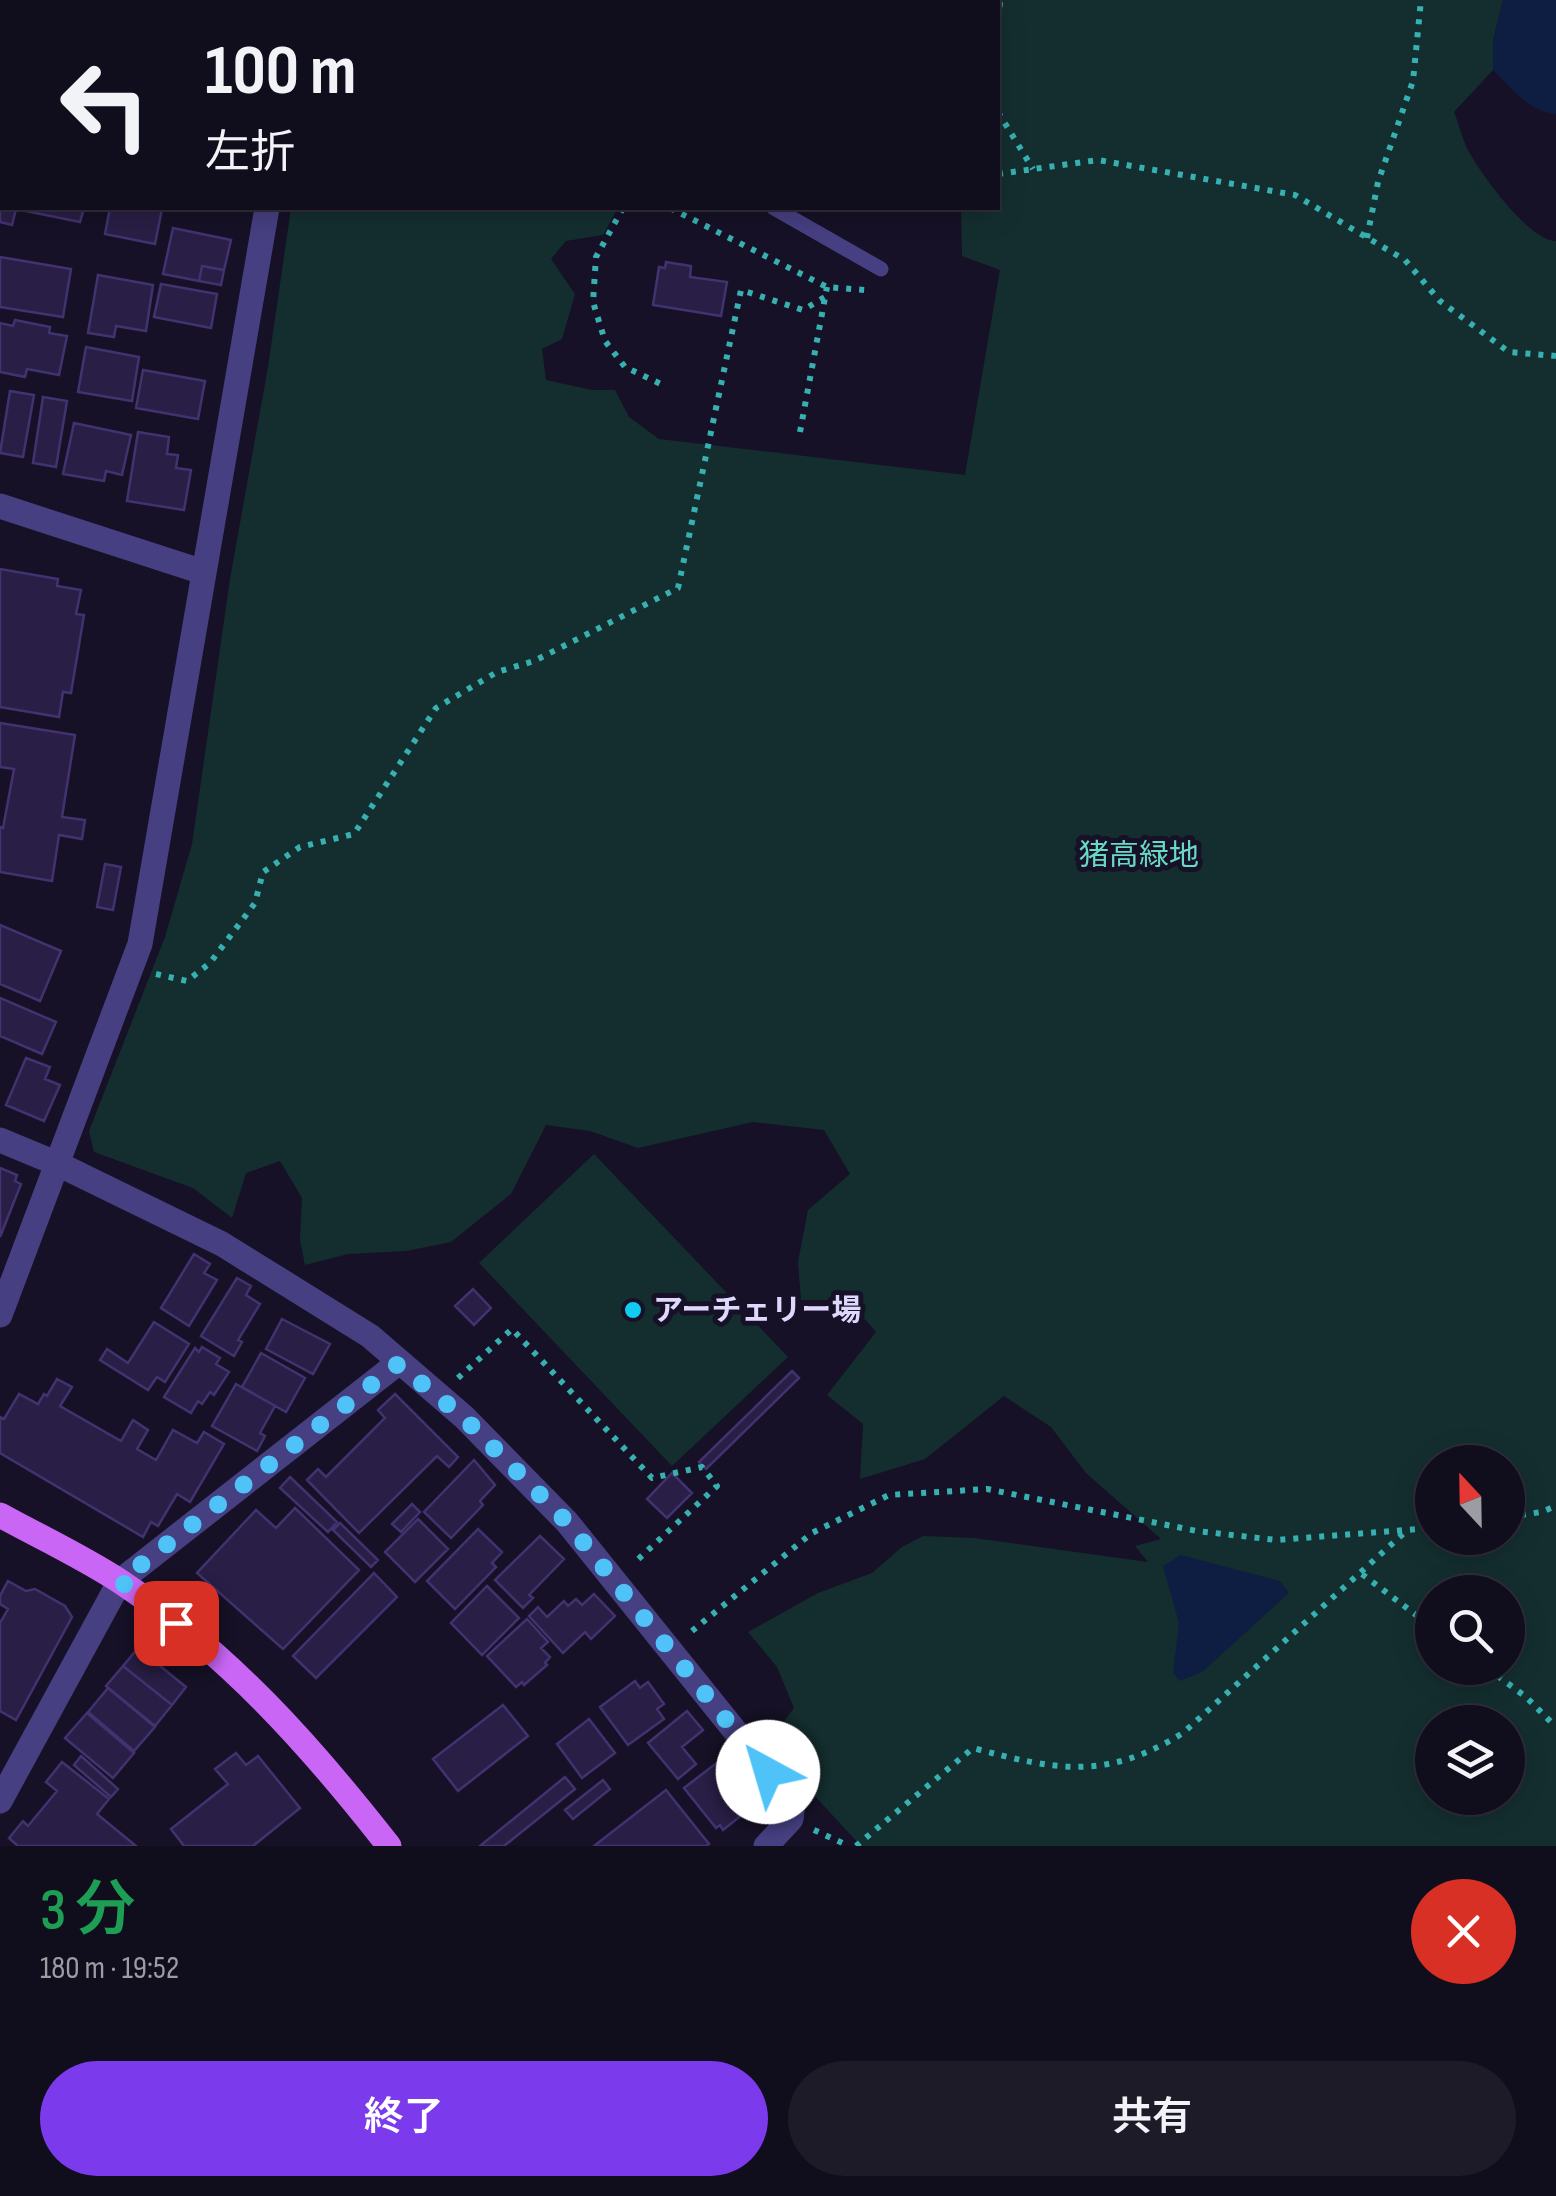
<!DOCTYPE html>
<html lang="ja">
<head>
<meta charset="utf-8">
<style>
  :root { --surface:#100d1c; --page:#1e1b29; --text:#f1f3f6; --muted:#9c9ca3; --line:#302d3b; --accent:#7c3aed }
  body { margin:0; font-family:"Sofia Sans Condensed","Noto Sans JP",sans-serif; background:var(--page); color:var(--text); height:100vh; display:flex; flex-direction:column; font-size:38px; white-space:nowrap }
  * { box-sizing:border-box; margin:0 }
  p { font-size:32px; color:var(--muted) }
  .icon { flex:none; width:55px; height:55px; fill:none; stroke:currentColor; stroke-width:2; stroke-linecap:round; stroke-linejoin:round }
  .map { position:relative; height:1846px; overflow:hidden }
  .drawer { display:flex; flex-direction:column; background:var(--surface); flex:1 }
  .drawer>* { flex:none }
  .hud { position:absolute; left:0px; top:0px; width:1000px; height:210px; box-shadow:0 5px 25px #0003,0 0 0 2px var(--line); background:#100d1c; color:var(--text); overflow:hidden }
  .needle { width:65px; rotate:338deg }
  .tools { position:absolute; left:1415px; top:1445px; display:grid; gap:20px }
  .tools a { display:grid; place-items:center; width:110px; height:110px; border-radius:50%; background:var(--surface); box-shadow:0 5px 25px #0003,0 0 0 2px var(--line); font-size:50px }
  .pin { position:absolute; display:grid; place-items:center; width:85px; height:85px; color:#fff; margin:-42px; border-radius:20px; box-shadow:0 5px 15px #0006 }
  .me { position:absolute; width:110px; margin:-55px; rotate:321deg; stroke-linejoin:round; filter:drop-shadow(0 0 8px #0008) }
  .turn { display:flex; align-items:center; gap:35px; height:210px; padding:0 40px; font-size:45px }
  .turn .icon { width:130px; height:130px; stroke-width:2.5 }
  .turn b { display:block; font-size:70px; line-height:85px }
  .round { display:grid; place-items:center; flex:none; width:105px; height:105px; border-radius:52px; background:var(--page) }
  .head { display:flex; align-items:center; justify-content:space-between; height:170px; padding:0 40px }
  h1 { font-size:60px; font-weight:600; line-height:75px; color:#1e9e55 }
  .primary-button { display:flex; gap:20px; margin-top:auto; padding:20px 40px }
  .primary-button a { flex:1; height:115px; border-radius:60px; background:var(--accent); color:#fff; font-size:40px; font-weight:600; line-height:115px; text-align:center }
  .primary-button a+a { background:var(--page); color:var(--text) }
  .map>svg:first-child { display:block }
  .green { fill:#142e2f; fill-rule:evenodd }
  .water { fill:#0e1d42 }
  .building { fill:#291e45; stroke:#423270; stroke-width:2.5 }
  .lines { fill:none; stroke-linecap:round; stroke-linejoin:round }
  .path { stroke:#37b0b1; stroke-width:6; stroke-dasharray:5 8; stroke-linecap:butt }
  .lane { stroke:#463f81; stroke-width:15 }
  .street { stroke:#463f81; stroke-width:25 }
  .primary { stroke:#c966f5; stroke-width:25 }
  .route { stroke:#4fc3f7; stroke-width:18; stroke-dasharray:0 32.4 }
  .poi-dot { fill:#11cbf0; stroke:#161126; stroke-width:4 }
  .labels { text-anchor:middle; stroke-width:10; stroke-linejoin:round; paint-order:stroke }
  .park-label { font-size:30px; fill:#68d9c4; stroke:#161126 }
  .poi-label { font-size:30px; font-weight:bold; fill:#dfd8fd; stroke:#161126; text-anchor:start }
</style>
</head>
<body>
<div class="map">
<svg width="1556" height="1846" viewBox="0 0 1556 1846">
  <rect width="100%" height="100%" fill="#161126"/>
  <path class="green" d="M852 0H1503L1493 41V70L1454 112C1459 124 1462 138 1468 150 1480 173 1529 241 1556 241V1846H861L811 1792 779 1728 794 1708 777 1667 748 1632 818 1593 872 1573 902 1547 923 1536 974 1538 1148 1562 1135 1546 1161 1539 1086 1473 1051 1427 1004 1396 925 1459 860 1479 863 1424 827 1395 876 1332 848 1300H801L798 1262 808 1210 850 1174 824 1130 753 1122 638 1148 590 1131 546 1125 511 1194 451 1242 406 1251 348 1254 305 1265 300 1240 302 1198 280 1161 246 1173 232 1218 193 1188 94 1152 89 1131 165 937 192 844 230 579 268 367 291 208H618L603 235 566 241 551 259 575 294 562 339 542 349 546 380 592 390H615L629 417 659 439 965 475 1000 270 962 256 961 208H998V2H850ZM1432 1462H1508V1538H1432ZM1432 1592H1508V1668H1432ZM1432 1722H1508V1798H1432Z
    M594 1154 788 1357 672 1466 479 1263Z"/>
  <path class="water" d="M1503 0H1556V114C1531 113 1510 87 1493 70V41Z
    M1181 1555 1280 1581 1289 1593 1202 1672 1180 1681 1173 1673 1179 1623 1163 1566Z"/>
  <path class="building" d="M13 0H119L129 1 13 2Z
    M0 145 2 208H84L80 222 16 209 12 225 0 222Z
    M110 208 162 209 155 244 105 234Z
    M173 228 231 240 224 270 202 266 199 281 163 274Z
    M0 257 71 269 63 317 0 307Z
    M666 262 691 266 690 277 727 282 721 316 653 305 659 267 665 268Z
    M202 266 224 270 221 285 199 281Z
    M98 275 153 285 146 331 116 326 114 337 88 333Z
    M161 284 217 294 211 328 154 317Z
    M15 320 50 327 49 333 67 336 59 375 27 369 25 377 0 372V323L13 326Z
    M86 347 139 357 132 401 78 392Z
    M143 370 205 381 198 419 136 408Z
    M10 391 34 395 23 457 0 453Z
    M43 397 67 401 56 467 33 463Z
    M74 423 131 435 122 475 106 471 104 481 63 474Z
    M138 432 169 437 167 454 178 455 176 468 191 470 184 510 127 501Z
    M0 569 58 579 57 586 81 590 76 614 84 615 71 693 63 692 59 717 0 707Z
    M0 723 75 735 62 817 85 820 82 839 59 835 52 881 0 872V827L3 828 14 769 0 767Z
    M105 864 121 867 113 910 97 907Z
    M0 925 61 951 40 1001 0 984Z
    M0 998 56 1022 42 1054 0 1036Z
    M26 1058 50 1067 45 1079 60 1085 44 1121 6 1105Z
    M0 1168 17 1175 15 1181 21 1184 0 1237Z
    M194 1254 210 1264 204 1273 217 1280 189 1326 161 1308Z
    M237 1278 251 1286 246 1295 260 1304 238 1340 242 1342 234 1356 201 1336Z
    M473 1289 491 1308 474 1325 455 1306Z
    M282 1319 330 1344 313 1374 266 1349Z
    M154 1322 189 1344 165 1382 157 1377 148 1390 100 1360 107 1349 128 1363Z
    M202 1347 220 1358 216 1364 229 1372 214 1395 210 1392 202 1404 198 1401 191 1413 164 1397 195 1348 199 1352Z
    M261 1353 305 1378 286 1412 242 1387Z
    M792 1371 799 1378 706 1469 699 1462Z
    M57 1379 72 1387 60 1406 121 1441 133 1420 148 1430 137 1449 156 1460 173 1430 197 1443 204 1432 224 1444 190 1502 177 1494 158 1526 151 1522 143 1537 0 1453V1417L4 1419 19 1394 38 1404 44 1394 47 1396Z
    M236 1384 275 1406 260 1433 265 1436 257 1451 212 1426Z
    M395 1394 458 1457 449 1467 437 1456 359 1533 307 1480 318 1469 326 1477 385 1418 378 1410Z
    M474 1460 495 1485 480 1501 483 1505 451 1538 424 1512Z
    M672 1473 692 1493 667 1518 647 1499Z
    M290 1477 337 1522 328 1532 280 1488Z
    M412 1504 420 1512 401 1532 392 1524Z
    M295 1508 359 1570 283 1649 197 1573 256 1510 276 1528Z
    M418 1519 448 1549 415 1582 385 1552Z
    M340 1523 378 1560 371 1567 333 1530Z
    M478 1529 502 1552 492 1563 496 1567 455 1609 427 1581Z
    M540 1536 564 1559 529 1595 533 1598 523 1608 495 1580Z
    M374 1573 397 1597 316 1678 293 1656Z
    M8 1581 26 1591 35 1589 65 1606 72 1617 16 1720 0 1711V1623L8 1609 0 1604V1596Z
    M487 1586 519 1618 482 1655 451 1623Z
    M594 1594 615 1616 591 1639 585 1632 563 1653 529 1616 538 1607 547 1617 564 1601 568 1606 576 1599 582 1605Z
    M527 1619 548 1642 541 1648 550 1657 545 1663 547 1665 524 1685 522 1682 516 1687 487 1656Z
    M138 1648 186 1687 172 1705 123 1666Z
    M123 1666 172 1705 155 1726 106 1686Z
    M635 1681 640 1688 648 1682 664 1704 657 1709 664 1719 628 1745 600 1707Z
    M108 1688 155 1727 134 1751 88 1712Z
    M503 1705 528 1736 458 1791 433 1759Z
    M687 1711 703 1730 682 1747 696 1764 678 1779 648 1743Z
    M87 1713 134 1753 113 1778 65 1738Z
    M589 1719 615 1753 582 1778 557 1744Z
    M236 1753 246 1765 258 1756 300 1808 253 1846H184L171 1829 228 1784 215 1769Z
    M727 1755 761 1800 723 1830 720 1825 716 1828 684 1788Z
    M81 1756 118 1789 111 1797 74 1765Z
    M62 1762 109 1799 97 1814 136 1846H18L9 1838 23 1821 28 1826 57 1791 46 1782Z
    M565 1777 575 1789 504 1846H480Z
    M603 1780 610 1789 573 1819 565 1810Z
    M666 1790 709 1844 706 1846H594Z"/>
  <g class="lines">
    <path class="path" d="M700 2V0
      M998 33 1000 0
      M998 112 1033 169
      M998 174 1098 160 1295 195 1405 260 1440 301 1509 352 1556 356
      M623 208 596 257 593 302 605 341 625 367 663 385
      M670 208 827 287 865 290
      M1367 238 1378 182 1413 81 1421 0
      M800 432 827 287
      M156 974 187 981 210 963 255 903 263 872 300 847 354 834 436 708 497 672 534 661 678 588 741 290 803 310 825 297
      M458 1378 512 1329 652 1478 702 1467 717 1486 633 1564
      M1508 1517 1541 1512 1556 1506
      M1362 1574 1432 1627
      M692 1631 812 1533 889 1495 987 1489 1197 1531 1276 1540 1432 1528
      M1487 1668 1526 1697 1556 1727
      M814 1830 849 1846
      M856 1846 973 1748C1055 1770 1106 1781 1183 1733L1404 1533"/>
    <path class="lane" d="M774 208 881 269"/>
    <path class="street" d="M281 0 289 2
      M0 506 203 572
      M0 1140 58 1164 222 1244 370 1336 464 1417 567 1522 793 1803 791 1819 766 1846
      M0 1315 140 944 267 208
      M0 1801 120 1581 398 1363"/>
    <path class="primary" d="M0 1515C40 1537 83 1557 121 1582 229 1654 310 1745 389 1846"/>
  </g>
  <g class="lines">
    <path class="route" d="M176 1623 120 1581 398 1364 464 1418 567 1522 768 1772"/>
  </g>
  <circle class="poi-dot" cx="633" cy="1310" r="10"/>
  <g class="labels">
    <g class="park-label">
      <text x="1139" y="865">猪高緑地</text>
    </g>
    <g class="poi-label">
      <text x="653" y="1320">アーチェリー場</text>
    </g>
  </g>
</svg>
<div class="tools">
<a><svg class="needle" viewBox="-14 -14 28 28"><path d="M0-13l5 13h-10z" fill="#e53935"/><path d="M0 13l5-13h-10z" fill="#9c9ca3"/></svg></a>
<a><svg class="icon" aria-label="search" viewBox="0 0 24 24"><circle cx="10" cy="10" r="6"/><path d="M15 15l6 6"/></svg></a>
<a><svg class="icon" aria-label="layers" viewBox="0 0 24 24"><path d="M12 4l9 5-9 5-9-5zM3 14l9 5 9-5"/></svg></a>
</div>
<div class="pin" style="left:176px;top:1623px;background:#d93025"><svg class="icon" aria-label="arrive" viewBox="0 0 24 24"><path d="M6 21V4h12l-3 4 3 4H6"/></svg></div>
<svg class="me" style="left:768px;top:1772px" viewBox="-20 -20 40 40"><circle r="19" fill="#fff"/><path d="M0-13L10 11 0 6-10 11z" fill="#4fc3f7"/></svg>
<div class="hud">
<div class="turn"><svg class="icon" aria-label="left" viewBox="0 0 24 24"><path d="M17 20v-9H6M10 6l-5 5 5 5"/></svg><div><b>100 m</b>左折</div></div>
</div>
</div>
<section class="drawer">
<div class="head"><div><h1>3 分</h1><p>180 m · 19:52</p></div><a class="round" style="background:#d93025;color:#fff"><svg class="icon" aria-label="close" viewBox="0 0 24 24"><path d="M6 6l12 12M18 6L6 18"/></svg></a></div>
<div class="primary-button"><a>終了</a><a>共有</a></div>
</section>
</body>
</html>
